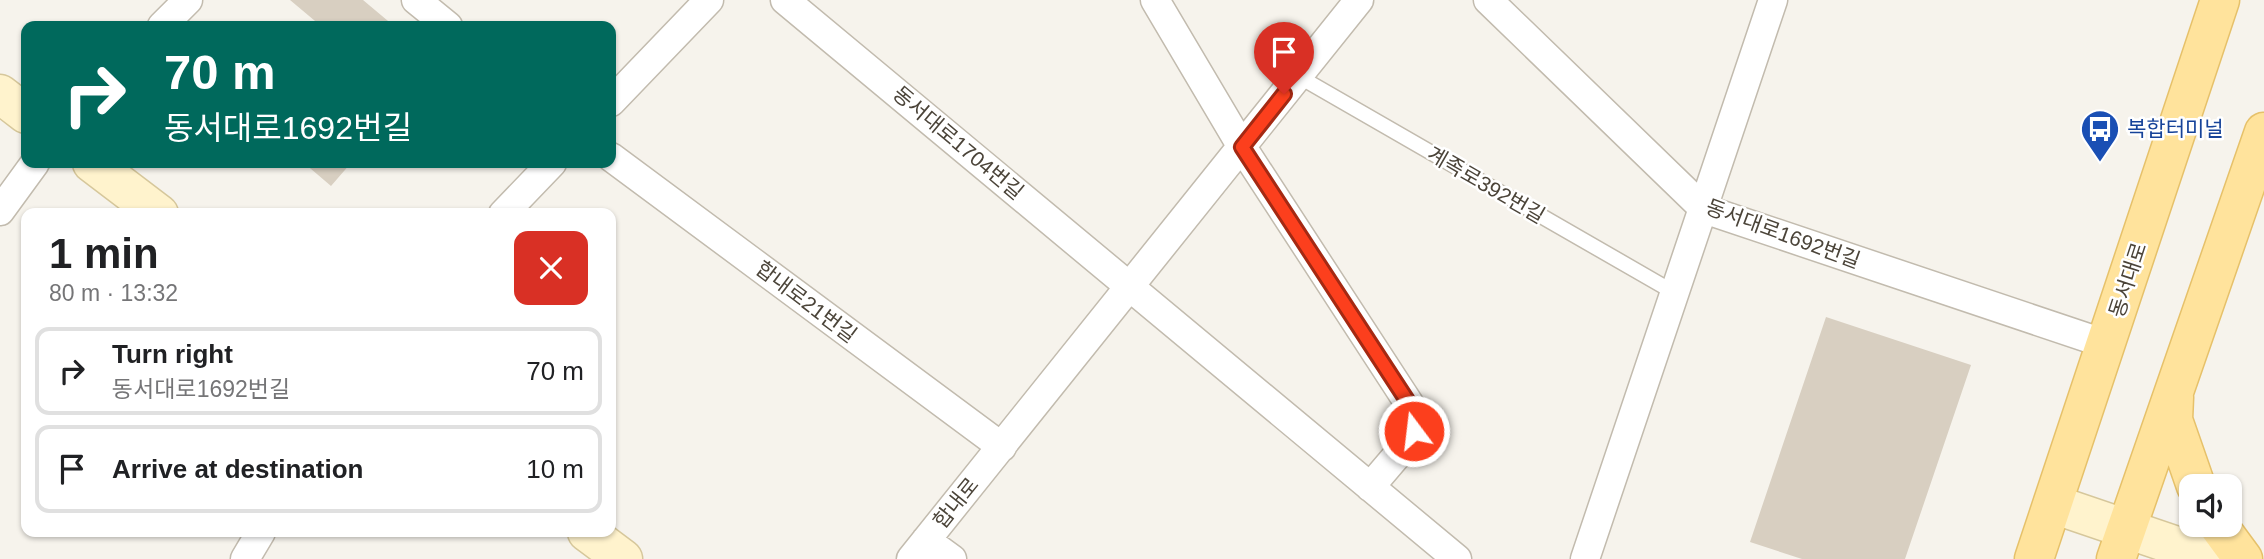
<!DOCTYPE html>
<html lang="en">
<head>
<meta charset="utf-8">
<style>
  :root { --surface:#fff; --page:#f6f6f6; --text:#202124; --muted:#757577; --line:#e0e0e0 }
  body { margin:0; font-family:Arial,"Noto Sans KR",sans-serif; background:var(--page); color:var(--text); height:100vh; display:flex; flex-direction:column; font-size:26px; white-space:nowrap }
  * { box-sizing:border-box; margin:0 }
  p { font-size:23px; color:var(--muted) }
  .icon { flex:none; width:38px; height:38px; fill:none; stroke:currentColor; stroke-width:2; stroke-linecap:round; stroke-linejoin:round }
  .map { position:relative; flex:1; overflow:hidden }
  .panel { position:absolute; left:21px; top:208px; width:595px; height:329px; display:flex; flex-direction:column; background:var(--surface); border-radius:14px; box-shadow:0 2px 5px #0004 }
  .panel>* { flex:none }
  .hud { position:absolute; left:21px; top:21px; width:595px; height:147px; border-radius:14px; box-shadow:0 2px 5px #0004; background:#00695c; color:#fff; overflow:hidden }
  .buttons { position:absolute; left:2179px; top:474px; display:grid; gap:14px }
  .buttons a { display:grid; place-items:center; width:63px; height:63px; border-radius:14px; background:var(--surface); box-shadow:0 2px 5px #0004; font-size:35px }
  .pin { position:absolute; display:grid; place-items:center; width:60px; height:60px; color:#fff; margin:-72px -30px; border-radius:50% 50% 50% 0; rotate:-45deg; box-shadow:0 0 7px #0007 }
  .pin .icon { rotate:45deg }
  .me { position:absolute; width:77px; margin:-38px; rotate:345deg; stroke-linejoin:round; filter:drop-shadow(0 0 5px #0008) }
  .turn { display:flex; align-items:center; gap:24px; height:147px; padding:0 28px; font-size:32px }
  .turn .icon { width:91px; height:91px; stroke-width:2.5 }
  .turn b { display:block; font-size:49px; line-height:60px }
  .round { display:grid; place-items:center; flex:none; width:74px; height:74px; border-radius:14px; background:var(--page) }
  .summary { display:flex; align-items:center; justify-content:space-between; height:119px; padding:0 28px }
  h1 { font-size:42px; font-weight:700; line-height:52px }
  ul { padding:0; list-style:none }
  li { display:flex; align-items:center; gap:21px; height:88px; margin:0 14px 10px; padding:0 14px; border:4px solid var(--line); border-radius:14px }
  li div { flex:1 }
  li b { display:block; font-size:26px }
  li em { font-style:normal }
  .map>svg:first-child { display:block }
  .building { fill:#d8cfc1 }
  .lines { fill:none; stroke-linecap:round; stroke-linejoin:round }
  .lane-casing { stroke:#c2bbae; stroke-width:17 }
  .street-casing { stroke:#c2bbae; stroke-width:31 }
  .secondary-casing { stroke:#d6c79b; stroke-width:41 }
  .primary-casing { stroke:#e6c16a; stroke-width:41 }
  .lane { stroke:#fff; stroke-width:14 }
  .street { stroke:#fff; stroke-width:28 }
  .secondary { stroke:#fff3cd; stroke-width:38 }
  .primary { stroke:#ffe39c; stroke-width:38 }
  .route-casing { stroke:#a42913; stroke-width:18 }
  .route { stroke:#fc3f1d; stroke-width:12 }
  .labels { text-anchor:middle; stroke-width:5; stroke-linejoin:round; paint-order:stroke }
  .transit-label { font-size:21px; fill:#164399; stroke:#fff; text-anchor:start }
  .street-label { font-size:21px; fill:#4b4439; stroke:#fff }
</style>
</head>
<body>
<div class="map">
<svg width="2264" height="559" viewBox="0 0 2264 559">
  <rect width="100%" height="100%" fill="#f6f3ec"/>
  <path class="building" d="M290 0H363L394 26H321Z
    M304 163H351L331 186Z
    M1826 317 1971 365 1905 559H1802L1750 542Z"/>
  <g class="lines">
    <g class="lane-casing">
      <path id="lane" d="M1298 76 1675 293"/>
    </g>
    <g class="street-casing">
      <path id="street" d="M416 0 448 26
        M785 0 1457 559
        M1155 0 1242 147 1410 405 1414 431 1399 453 1370 487
        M1488 0 1704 209 2106 344
        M162 26 188 0
        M611 102 709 0
        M611 157 1002 447
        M0 211 35 163
        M503 214 552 163
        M926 540 952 559
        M245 559 261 532
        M911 559 1359 0
        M1585 559 1773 0"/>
    </g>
    <g class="secondary-casing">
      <path id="secondary" d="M0 94 26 114
        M92 163 159 214
        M2053 504 2215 559
        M587 532 623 559"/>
    </g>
    <g class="primary-casing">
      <path id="primary" d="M2174 397 2173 420 2196 486
        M2218 525 2243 559
        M2034 559 2220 0
        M2116 559 2264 132"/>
    </g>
    <use href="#lane" class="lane"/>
    <use href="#street" class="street"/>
    <use href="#secondary" class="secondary"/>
    <use href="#primary" class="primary"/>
  </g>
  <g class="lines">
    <g class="route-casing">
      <path id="route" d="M1284 94 1242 147 1410 405 1414 431"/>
    </g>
    <use href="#route" class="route"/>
  </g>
  <defs>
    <g id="bus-pin" transform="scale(2.0125)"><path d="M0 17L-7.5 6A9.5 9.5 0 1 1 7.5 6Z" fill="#1a4fb4" stroke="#fff"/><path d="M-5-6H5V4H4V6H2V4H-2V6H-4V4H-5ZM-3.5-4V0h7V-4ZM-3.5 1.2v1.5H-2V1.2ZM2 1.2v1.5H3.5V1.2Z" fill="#fff"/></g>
  </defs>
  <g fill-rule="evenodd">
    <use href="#bus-pin" x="2100" y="129"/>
  </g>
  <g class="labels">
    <g class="transit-label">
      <text x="2127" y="136">복합터미널</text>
    </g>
    <g class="street-label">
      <text transform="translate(958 143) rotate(40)" y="7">동서대로1704번길</text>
      <text transform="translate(1486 185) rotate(30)" y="7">계족로392번길</text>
      <text transform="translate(1783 234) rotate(20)" y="7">동서대로1692번길</text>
      <text transform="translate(2128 280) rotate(-72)" y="7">동서대로</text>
      <text transform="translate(806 302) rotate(37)" y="7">합내로21번길</text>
      <text transform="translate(956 503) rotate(-51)" y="7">합내로</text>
    </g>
  </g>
</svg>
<div class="buttons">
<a><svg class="icon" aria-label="sound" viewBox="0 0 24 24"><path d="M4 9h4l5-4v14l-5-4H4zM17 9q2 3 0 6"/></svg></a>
</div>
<div class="pin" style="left:1284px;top:94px;background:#d93025"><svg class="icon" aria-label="arrive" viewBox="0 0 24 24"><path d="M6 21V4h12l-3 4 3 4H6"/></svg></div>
<svg class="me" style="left:1414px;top:431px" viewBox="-20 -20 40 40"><circle r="17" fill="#fc3f1d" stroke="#fff" stroke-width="3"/><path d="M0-11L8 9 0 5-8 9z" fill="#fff"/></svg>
<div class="hud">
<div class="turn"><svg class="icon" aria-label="right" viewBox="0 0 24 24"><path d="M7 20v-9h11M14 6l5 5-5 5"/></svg><div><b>70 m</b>동서대로1692번길</div></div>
</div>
<section class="panel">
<div class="summary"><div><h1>1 min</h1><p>80 m · 13:32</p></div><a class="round" style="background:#d93025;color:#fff"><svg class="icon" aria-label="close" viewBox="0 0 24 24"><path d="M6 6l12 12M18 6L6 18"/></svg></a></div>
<ul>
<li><svg class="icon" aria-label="right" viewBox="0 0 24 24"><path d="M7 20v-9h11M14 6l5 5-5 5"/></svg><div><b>Turn right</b><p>동서대로1692번길</p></div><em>70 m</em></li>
<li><svg class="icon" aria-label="arrive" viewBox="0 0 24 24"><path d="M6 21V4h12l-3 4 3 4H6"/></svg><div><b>Arrive at destination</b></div><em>10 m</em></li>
</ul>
</section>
</div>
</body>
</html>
